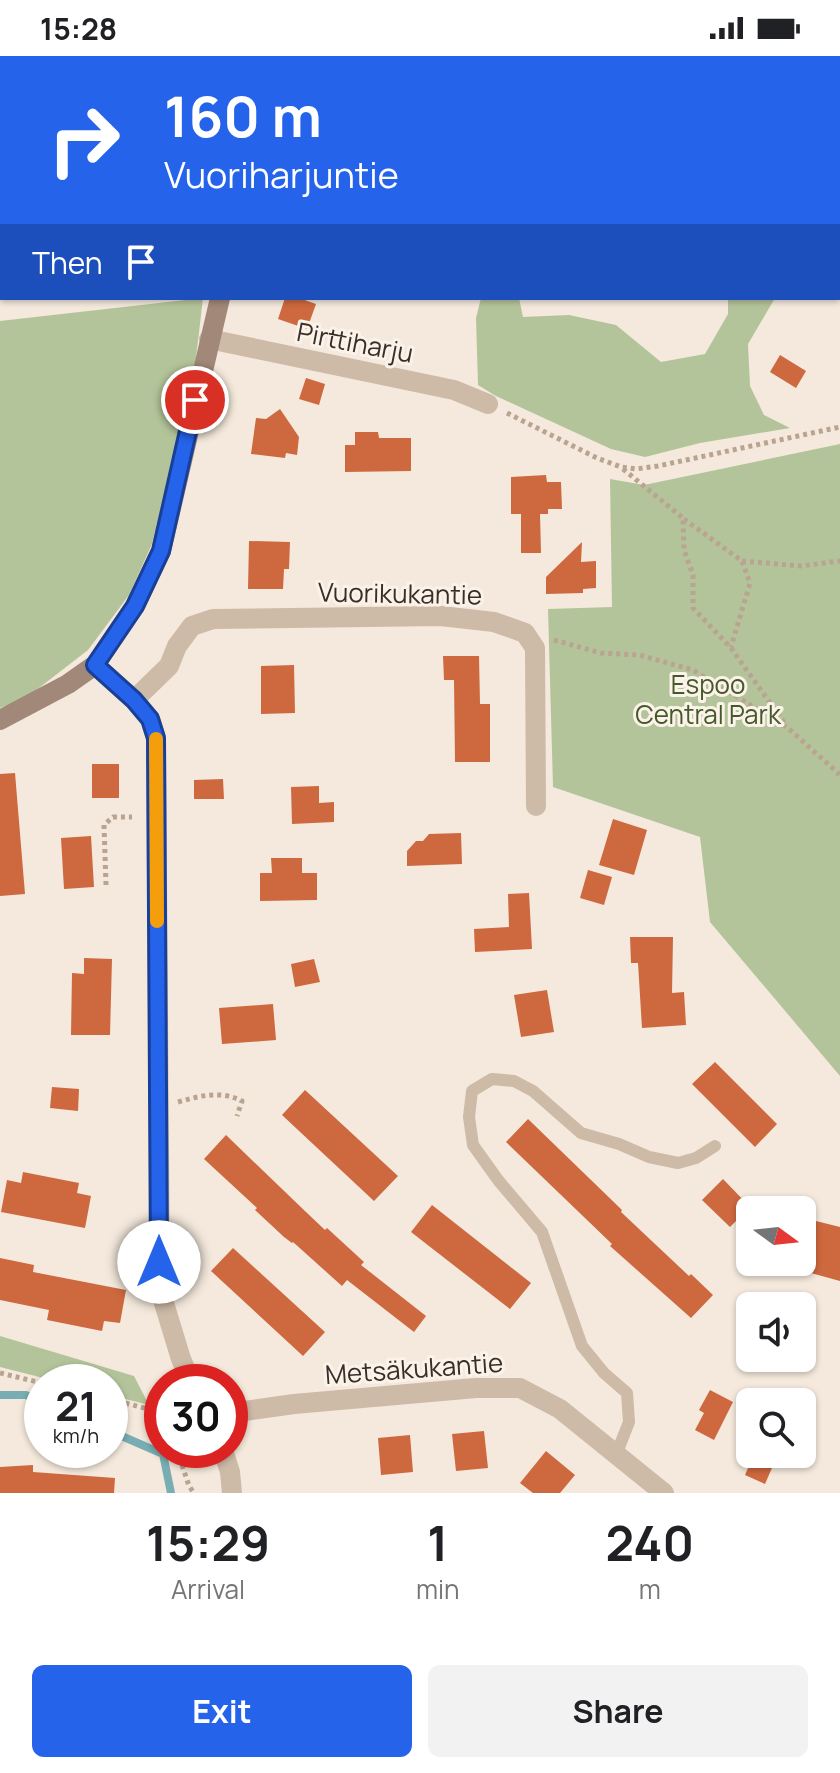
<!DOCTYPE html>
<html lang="en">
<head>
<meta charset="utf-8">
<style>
  :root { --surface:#fff; --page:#f2f2f2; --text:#202124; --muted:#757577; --accent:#2563eb }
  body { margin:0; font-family:Manrope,sans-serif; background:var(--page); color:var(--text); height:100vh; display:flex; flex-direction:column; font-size:30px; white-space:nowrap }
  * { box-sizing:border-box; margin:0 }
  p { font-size:26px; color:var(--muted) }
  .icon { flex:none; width:44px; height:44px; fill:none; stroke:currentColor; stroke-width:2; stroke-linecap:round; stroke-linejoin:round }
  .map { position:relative; height:1437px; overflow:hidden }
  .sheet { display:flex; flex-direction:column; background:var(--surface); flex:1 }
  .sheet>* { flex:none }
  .top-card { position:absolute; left:0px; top:0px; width:840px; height:244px; box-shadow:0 2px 6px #0004; background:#2563eb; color:#fff; overflow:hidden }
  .needle { width:52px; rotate:105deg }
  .controls { position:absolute; left:736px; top:1140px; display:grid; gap:16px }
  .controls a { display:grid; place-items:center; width:80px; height:80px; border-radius:12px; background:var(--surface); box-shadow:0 2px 6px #0004; font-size:40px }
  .speed { position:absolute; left:24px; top:1308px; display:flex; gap:16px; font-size:40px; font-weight:700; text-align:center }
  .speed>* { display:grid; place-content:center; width:104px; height:104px; border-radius:50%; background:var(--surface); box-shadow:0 2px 6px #0004; line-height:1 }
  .speed small { font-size:20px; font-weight:400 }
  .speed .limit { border:12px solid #d22; background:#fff; color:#111 }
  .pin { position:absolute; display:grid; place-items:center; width:68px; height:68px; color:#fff; margin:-34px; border:4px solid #fff; border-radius:50%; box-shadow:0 2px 8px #0007 }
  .me { position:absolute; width:88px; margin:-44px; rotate:0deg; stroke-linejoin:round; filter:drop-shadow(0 0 6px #0008) }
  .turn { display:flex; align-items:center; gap:28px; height:168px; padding:0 32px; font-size:36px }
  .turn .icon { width:104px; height:104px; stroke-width:2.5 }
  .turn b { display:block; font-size:56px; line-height:68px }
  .then { display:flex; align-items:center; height:76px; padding:0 32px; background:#0003; gap:16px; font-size:30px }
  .eta { display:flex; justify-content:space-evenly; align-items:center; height:136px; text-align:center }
  .eta b { font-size:48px; font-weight:700; line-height:56px }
  .cta { display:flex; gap:16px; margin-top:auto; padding:16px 32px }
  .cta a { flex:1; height:92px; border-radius:12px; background:var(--accent); color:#fff; font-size:32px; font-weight:700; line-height:92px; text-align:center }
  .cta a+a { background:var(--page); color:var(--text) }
  .status { display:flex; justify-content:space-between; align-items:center; height:56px; padding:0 40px; background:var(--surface); direction:ltr }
  .status svg { height:22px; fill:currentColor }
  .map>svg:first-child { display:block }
  .green { fill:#b4c49a }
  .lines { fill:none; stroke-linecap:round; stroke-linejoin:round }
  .stream { stroke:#78aeb3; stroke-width:8 }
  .building { fill:#ce683f }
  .path { stroke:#b9a491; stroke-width:5; stroke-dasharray:4 4; stroke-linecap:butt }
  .lane { stroke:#cdbaa7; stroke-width:12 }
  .street { stroke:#cdbaa7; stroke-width:20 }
  .secondary { stroke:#a18878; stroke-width:20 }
  .route-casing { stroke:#184099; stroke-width:20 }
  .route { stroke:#2563eb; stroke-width:14 }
  .slow { stroke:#f59e0b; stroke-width:14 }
  .labels { text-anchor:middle; stroke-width:6; stroke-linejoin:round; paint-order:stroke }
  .street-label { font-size:26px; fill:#392e28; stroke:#fbf3e9 }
  .park-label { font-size:26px; fill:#46592a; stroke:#fbf3e9 }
</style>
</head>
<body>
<div class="status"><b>15:28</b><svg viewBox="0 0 49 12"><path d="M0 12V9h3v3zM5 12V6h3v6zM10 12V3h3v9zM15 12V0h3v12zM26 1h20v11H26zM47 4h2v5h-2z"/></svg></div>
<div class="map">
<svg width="840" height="1437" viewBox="0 0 840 1437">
  <rect width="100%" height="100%" fill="#f4e9dc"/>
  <path class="green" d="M203 242 194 319 152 488 129 539 88 594 26 642 0 652V265Z
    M481 242H519L523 261 569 259 616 269 661 306 705 298 728 258V242H775L748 288 750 330 764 359 790 372 700 387 645 401 611 393 496 340 478 329 476 262Z
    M840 388V1020L710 866 700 781 553 731 548 553 612 551 610 423 644 429Z
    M0 1280 134 1320 149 1349 110 1339V1326H59L0 1311Z"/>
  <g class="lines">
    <path class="stream" d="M0 1339H26L42 1346
      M110 1375 163 1398 171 1437"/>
  </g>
  <path class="building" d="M285 242H299L316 248 307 273 278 263Z
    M780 299 806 315 796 332 770 316Z
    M306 322 325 328 319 349 299 343Z
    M280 353 299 381 297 399 286 397 285 402 251 398 256 362 266 363Z
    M355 376H378L379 382H411V415L345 416V389H355Z
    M546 419 547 426H561L562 453H548V458H540L541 497H521V458H511V421Z
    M249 485 290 486 289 513H284L283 533H248Z
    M582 486 581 506 596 505V532L583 533V537L546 538V521Z
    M443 600H479L480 648H490V706H455L454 624H444Z
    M294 609 295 657 261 658V610Z
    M92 708H119V742H92Z
    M15 717 25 838 0 840V718Z
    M223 723 224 743H194V724Z
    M319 730V747L334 746V766L292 768 291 731Z
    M613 763 647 774 634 819 599 809Z
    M461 777 462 808 407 810V795L416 785H423L429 778Z
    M91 780 94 831 64 833 61 782Z
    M271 802H302V817H317V844L260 845V817H272Z
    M588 814 612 821 604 849 580 842Z
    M529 837 532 893 475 896 474 873 509 871 508 838Z
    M630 881H673L672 937 684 936 686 969 642 972 638 907H631Z
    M84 902 112 903 110 979H71L72 917 84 918Z
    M314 903 320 926 295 931 291 908Z
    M547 934 554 976 521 981 514 939Z
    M273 948 276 984 222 988 219 952Z
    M715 1006 777 1068 755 1091 692 1028Z
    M52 1031 79 1033 78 1055 50 1052Z
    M305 1034 398 1120 374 1145 282 1059Z
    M528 1063 622 1154 621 1156 689 1220 691 1218 713 1239 691 1262 610 1190 612 1188 506 1086Z
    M226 1079 306 1156 325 1174 327 1172 364 1206 361 1209 426 1260 414 1276 347 1224 342 1230 293 1186 292 1187 284 1181 255 1154 257 1152 204 1103Z
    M23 1116 79 1127 77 1137 91 1140 85 1172 1 1156 7 1124 21 1127Z
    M723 1123 750 1151 730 1171 702 1144Z
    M432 1149 531 1227 510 1253 411 1176Z
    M816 1165 840 1171V1225L800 1214 802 1206V1177L812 1180Z
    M233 1192 325 1276 303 1300 211 1215Z
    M0 1202 34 1209 33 1216 126 1234 120 1267 104 1265 102 1275 47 1264 49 1254 0 1244Z
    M710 1334 733 1346 714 1384 695 1374 704 1357 699 1354Z
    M484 1375 488 1412 456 1415 452 1378Z
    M410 1379 413 1416 381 1419 378 1382Z
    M546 1395 575 1419 560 1437H533L520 1427Z
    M754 1398H778L765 1428 745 1419Z
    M33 1409V1416L115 1422 114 1437H0V1411Z"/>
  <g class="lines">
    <path class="path" d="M507 357 597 402 621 411 636 413 658 410 840 371
      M623 413 683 462 684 494 693 519V552L731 592 785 668
      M684 463 742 505 750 527 731 591
      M742 505 801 510 840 505
      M554 584 601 597 639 599 693 614 788 672 838 717 840 722
      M106 829 104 769 113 761H132
      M178 1046C200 1040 220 1034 242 1045L237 1060
      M0 1317 42 1327
      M110 1343 148 1353 162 1365
      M148 1353 162 1352
      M177 1394 189 1430 194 1437"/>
    <path class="lane" d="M616 1399 629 1366 627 1337 604 1317 582 1290 542 1176 498 1124 473 1089 469 1061 472 1035 492 1023 514 1025 533 1035 581 1077 619 1088 649 1101 678 1107 696 1102 715 1090"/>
    <path class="street" d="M678 0 681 2
      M209 283 454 334 488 348
      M95 609 134 644 150 663 156 682 160 1234 181 1303 191 1326
      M134 644 169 610 177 590 192 570 213 563 441 560 494 566 525 577 535 592 536 750
      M230 1360 238 1356 294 1348 476 1332H520L560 1353 664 1437
      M223 1394 230 1416 232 1437"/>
    <path class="secondary" d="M282 2V0
      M0 664 68 628 95 609 135 550 161 495 220 242"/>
  </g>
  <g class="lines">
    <g class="route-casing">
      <path id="route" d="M159 1206 156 682 150 663 134 644 95 609 135 550 161 495 195 344"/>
    </g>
    <use href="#route" class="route"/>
    <path class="slow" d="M156 683 157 865"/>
  </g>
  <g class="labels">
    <g class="street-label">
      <text transform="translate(355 287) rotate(11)" y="9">Pirttiharju</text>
      <text transform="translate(400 538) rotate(1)" y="9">Vuorikukantie</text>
      <text transform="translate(414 1313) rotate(-4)" y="9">Metsäkukantie</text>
    </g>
    <g class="park-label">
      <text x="708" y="638">Espoo<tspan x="708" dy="30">Central Park</tspan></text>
    </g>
  </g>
</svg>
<div class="controls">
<a><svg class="needle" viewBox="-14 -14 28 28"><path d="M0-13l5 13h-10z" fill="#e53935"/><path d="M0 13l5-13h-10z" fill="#757577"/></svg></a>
<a><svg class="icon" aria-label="sound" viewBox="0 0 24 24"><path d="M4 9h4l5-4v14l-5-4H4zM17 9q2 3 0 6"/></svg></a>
<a><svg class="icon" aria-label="search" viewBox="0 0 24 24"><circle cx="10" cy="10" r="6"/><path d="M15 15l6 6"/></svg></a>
</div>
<div class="speed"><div>21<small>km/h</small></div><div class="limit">30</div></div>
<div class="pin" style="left:195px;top:344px;background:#d93025"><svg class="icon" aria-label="arrive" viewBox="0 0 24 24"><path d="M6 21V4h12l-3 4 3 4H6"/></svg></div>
<svg class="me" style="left:159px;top:1206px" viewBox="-20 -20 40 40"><circle r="19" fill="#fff"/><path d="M0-13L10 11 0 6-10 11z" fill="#2563eb"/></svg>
<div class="top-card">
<div class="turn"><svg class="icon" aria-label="right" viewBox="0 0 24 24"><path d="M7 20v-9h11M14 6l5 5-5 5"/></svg><div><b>160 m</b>Vuoriharjuntie</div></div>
<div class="then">Then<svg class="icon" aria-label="arrive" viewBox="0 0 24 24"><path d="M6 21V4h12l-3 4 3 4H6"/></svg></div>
</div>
</div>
<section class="sheet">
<div class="eta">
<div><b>15:29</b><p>Arrival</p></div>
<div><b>1</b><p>min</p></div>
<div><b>240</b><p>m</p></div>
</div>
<div class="cta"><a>Exit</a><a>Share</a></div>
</section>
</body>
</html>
